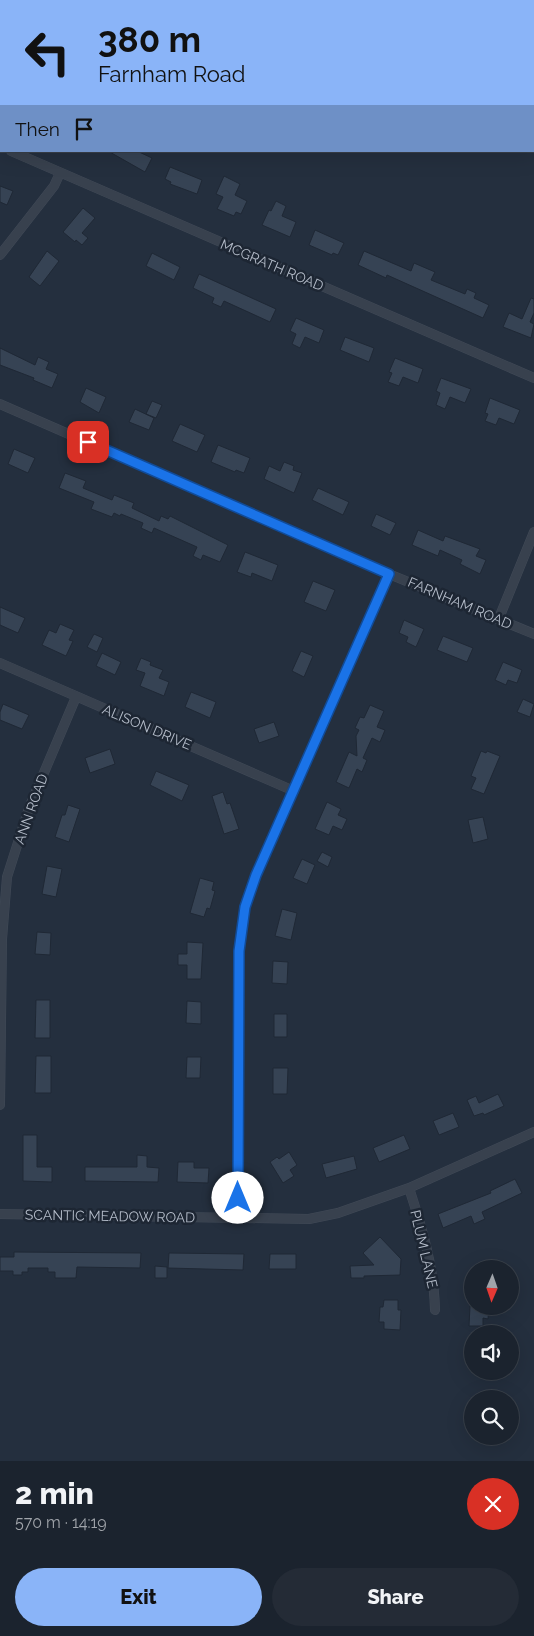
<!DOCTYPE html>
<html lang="en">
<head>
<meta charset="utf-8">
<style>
  :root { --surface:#1b232e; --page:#242b36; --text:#f1f3f6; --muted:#a0a4aa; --line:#39404a; --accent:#8ab4f8 }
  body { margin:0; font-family:Raleway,sans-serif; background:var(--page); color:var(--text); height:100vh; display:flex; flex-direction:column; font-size:19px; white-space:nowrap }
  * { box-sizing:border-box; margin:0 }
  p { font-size:16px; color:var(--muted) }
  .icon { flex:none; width:28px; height:28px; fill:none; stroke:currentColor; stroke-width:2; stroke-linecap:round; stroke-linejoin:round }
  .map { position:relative; height:1461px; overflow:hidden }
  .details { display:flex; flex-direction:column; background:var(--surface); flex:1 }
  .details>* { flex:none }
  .banner { position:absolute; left:0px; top:0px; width:535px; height:152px; box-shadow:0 5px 20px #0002,0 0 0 1px var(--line); background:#8ab4f8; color:#111; overflow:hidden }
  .needle { width:32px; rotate:182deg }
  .controls { position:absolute; left:464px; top:1260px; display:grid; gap:10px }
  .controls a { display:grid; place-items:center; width:55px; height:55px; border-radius:50%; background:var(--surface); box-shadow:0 5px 20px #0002,0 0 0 1px var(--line); font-size:25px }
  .pin { position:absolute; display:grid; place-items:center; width:42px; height:42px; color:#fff; margin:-21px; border-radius:10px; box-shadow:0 2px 8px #0006 }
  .me { position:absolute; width:55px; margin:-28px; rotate:0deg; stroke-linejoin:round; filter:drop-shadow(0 0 4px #0008) }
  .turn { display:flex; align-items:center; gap:18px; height:105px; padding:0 15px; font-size:22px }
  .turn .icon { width:65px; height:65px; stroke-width:2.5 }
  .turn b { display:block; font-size:35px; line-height:42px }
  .then { display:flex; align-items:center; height:48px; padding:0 15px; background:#0003; gap:10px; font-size:19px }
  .round { display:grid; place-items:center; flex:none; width:52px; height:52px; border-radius:26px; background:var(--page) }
  .summary { display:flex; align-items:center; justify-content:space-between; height:85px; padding:0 15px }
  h1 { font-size:30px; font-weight:800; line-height:38px }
  .cta { display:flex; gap:10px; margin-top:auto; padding:10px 15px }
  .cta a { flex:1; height:58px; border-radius:30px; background:var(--accent); color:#111; font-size:20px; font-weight:800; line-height:58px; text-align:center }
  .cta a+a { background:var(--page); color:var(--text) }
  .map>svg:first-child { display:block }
  .building { fill:#364354; stroke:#1f2835 }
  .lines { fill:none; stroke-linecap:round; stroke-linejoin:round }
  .minor-casing { stroke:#414a57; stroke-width:10 }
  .minor { stroke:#38414e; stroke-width:9 }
  .route-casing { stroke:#114b97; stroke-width:12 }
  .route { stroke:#1a73e8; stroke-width:9 }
  .labels { text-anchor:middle; stroke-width:5; stroke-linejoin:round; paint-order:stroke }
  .street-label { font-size:14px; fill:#b4bcc9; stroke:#1d2633 }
</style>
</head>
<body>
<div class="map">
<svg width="534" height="1461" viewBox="0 0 534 1461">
  <rect width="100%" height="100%" fill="#242f3e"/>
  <path class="building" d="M108 151H137L152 158 145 172Z
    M170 167 202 180 197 194 170 184 171 182 165 179Z
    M224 176 240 184 235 195 247 201 241 214 236 212 234 216 217 209 223 197 216 194Z
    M0 186 13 191 7 205 0 202Z
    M276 201 286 206 282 216 296 222 290 237 262 225 269 210 271 211Z
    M83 208 95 218 82 233 88 238 82 245 76 240 75 242 63 232Z
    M315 230 344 243 338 255 333 253 332 255 309 245Z
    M47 251 59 261 40 286 29 277Z
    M364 251 411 271 414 263 435 272 431 280 465 294 467 289 476 293 474 298 489 305 483 318 387 275 386 278 358 265Z
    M152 253 180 267 174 280 146 266Z
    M199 274 276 309 270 322 224 301 221 307 212 303 214 298 193 288Z
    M531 298 534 299V313L530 322 534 324 531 338 503 327 509 313 522 319Z
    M296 318 324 330 319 343 305 337 300 348 292 344 296 334 290 331Z
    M345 337 374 348 369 362 340 350Z
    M0 348 35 365 38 357 49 362 46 369 58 374 52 388 33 380 34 378 0 365Z
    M395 358 423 369 418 383 403 377 399 386 388 382 392 373 389 372Z
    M441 378 471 389 465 403 450 397 445 409 436 405 440 393 436 391Z
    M86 388 106 397 99 413 80 402Z
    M490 398 520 410 514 424 499 418 496 425 485 421 488 414 485 413Z
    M152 401 162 405 156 418 146 414Z
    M135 409 154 418 149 430 129 422Z
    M180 424 205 435 197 452 172 441Z
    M218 445 250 458 244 473 236 470 235 472 211 462Z
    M14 449 35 458 28 473 8 464Z
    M284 462 294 466 293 470 302 473 294 493 264 479 269 466 280 471Z
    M65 473 86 481 83 488 112 500 114 495 134 503 132 508 159 521 161 516 168 519 170 516 228 545 220 562 203 555 201 560 193 556 197 547 154 528 152 533 141 528 143 523 121 514 120 516 114 513 112 517 91 509 94 502 59 488Z
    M318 488 349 502 343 515 312 500Z
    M376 514 396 523 390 535 371 526Z
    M418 530 443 541 445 536 480 549 476 556 486 560 480 574 460 564 462 560 440 550 438 556 412 545Z
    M245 552 278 565 272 581 252 573 251 577 237 572Z
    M313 581 335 590 326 611 304 602Z
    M0 607 25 618 18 633 0 625Z
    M404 620 424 629 416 647 406 642 408 637 399 633Z
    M60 624 74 630 69 640 73 641 66 656 42 645 49 630 56 633Z
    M94 634 103 638 97 652 87 647Z
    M443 636 473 648 467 662 437 650Z
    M301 651 313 656 304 677 292 671Z
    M102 653 121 662 115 675 96 666Z
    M141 658 151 662 150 665 163 670 159 678 169 682 164 696 140 686 145 673 136 670Z
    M503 662 522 670 517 683 508 680 506 685 495 680Z
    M191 692 216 702 210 718 185 707Z
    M523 699 534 704 530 717 517 712Z
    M3 704 29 715 22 729 0 720V712Z
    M370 705 384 711 377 727 385 730 380 742 372 738 363 758 367 760 362 772 357 769 349 788 336 782 349 752 357 756 356 736 359 730 355 728 360 717 364 718Z
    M274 722 279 736 259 743 254 729Z
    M110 749 115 764 90 773 85 758Z
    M481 751 486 753 487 751 500 756 484 794 471 789 476 778 471 776Z
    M156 771 189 785 182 801 150 785Z
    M223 792 227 804 230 803 239 829 224 834 212 796Z
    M327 802 341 809 338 815 347 819 342 830 333 826 329 835 315 829Z
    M68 805 80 809 69 842 55 837 62 815H65Z
    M483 817 488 839 473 843 468 820Z
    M322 852 332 857 328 867 317 861Z
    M302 859 315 865 307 884 293 878Z
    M47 866 62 869 56 897 42 894Z
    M200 878 214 882 212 890 215 891 210 909 207 908 204 917 190 913Z
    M282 909 297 913 291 940 275 936Z
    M37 932 51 933 50 955 35 954Z
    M187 942 203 943 201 979H187V965H178V954H187Z
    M273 961 288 962 287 984 272 983Z
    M36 1000H50V1038H35Z
    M187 1001 201 1002V1024L186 1023Z
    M274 1014H287V1037H274Z
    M36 1056H51V1093H35Z
    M187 1057H201L200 1078H186Z
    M273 1068H288L287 1094H273Z
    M498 1094 504 1106 484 1115 483 1113 474 1116 467 1100 476 1096 479 1103Z
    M453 1113 459 1127 439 1135 433 1121Z
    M23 1135H37V1167H52V1182L23 1181Z
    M404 1135 410 1149 379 1162 373 1148Z
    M289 1152 297 1165 290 1170 294 1176 283 1183 270 1162 277 1157 279 1159Z
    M137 1155 147 1156V1167L159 1168 158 1182 85 1181V1167H137Z
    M354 1156 357 1169 326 1178 322 1164Z
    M178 1162H194V1168H209L208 1183 177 1182Z
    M515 1179 522 1193 482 1212 485 1219 474 1224 471 1216 443 1228 438 1214 491 1193 490 1191Z
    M380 1237 401 1259 400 1275 364 1276V1278H351L350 1266 374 1265 363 1253Z
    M14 1252 141 1253 140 1268 77 1267 76 1278H55V1272H48V1268H28V1272H22V1275H13V1271H0V1257H14Z
    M169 1253 244 1254 243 1270 168 1268Z
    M270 1254H296V1269H269Z
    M155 1266 167 1267V1278H155Z
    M384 1300H398V1310H401L400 1330 384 1329V1322H379L380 1307H383Z
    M470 1306H489L488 1319 483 1318V1326H469Z"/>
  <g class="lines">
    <g class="minor-casing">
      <path id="minor" d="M0 146 1 147
        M11 151 534 378
        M0 255 54 186 60 173
        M0 404 389 574 534 634
        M499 618 534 532
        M0 663 294 791
        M0 1105 2 939 7 877 29 808 76 697
        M409 1188C422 1228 434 1267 435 1310
        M0 1214 309 1219 338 1213 409 1188 534 1132
        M238 1217 239 951 245 907 256 875 389 574"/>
    </g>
    <use href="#minor" class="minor"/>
  </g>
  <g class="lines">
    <g class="route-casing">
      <path id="route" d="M88 442 389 574 256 875 245 907 239 951 238 1198"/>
    </g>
    <use href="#route" class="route"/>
  </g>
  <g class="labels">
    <g class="street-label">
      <text transform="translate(272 265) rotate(23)" y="5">MCGRATH ROAD</text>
      <text transform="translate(460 603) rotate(23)" y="5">FARNHAM ROAD</text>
      <text transform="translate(147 727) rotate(23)" y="5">ALISON DRIVE</text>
      <text transform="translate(31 809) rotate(-70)" y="5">ANN ROAD</text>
      <text transform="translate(110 1216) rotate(1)" y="5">SCANTIC MEADOW ROAD</text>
      <text transform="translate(424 1249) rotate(77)" y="5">PLUM LANE</text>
    </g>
  </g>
</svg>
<div class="controls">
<a><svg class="needle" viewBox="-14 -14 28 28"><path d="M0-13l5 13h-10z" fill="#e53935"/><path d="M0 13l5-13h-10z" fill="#a0a4aa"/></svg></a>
<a><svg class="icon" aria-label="sound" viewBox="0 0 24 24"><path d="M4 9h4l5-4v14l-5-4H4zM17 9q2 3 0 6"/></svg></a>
<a><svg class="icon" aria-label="search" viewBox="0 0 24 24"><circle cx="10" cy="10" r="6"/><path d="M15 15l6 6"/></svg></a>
</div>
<div class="pin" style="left:88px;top:442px;background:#d93025"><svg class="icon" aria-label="arrive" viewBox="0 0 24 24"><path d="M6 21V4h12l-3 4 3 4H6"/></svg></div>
<svg class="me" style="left:238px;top:1198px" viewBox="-20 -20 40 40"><circle r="19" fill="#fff"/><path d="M0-13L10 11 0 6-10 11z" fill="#1a73e8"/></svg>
<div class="banner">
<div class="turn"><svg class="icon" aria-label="left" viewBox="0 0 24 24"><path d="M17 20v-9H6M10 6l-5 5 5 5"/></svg><div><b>380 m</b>Farnham Road</div></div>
<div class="then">Then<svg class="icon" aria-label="arrive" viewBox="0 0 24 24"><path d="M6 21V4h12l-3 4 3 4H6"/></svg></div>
</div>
</div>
<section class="details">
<div class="summary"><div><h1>2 min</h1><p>570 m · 14:19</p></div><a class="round" style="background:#d93025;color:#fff"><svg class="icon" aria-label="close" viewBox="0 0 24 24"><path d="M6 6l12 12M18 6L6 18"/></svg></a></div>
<div class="cta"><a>Exit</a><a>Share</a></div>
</section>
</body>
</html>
